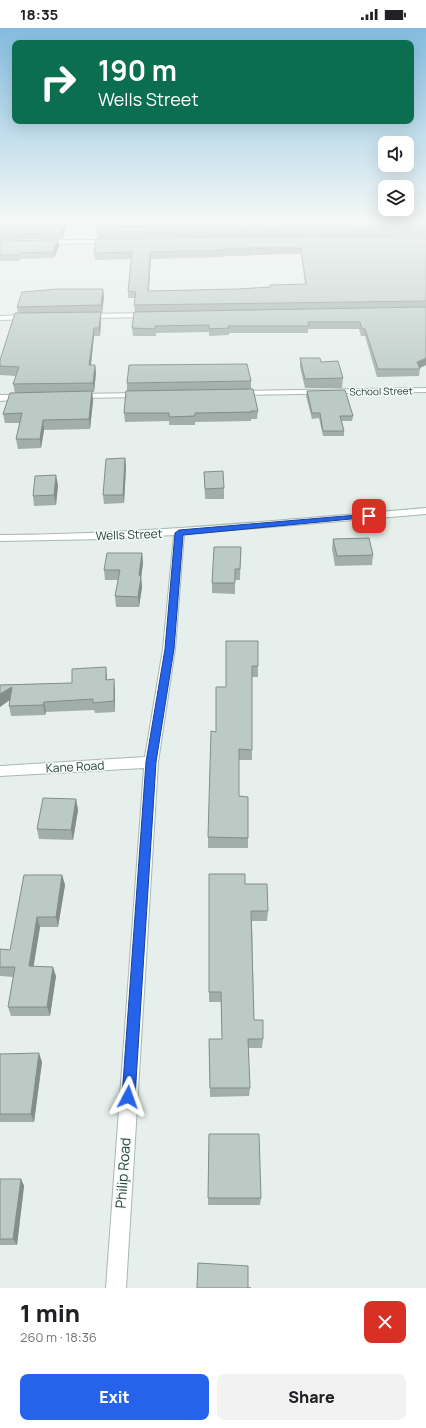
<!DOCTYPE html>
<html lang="en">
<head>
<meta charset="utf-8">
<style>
  :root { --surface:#fff; --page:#f2f2f2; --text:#202124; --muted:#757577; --accent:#2563eb }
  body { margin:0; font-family:Manrope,sans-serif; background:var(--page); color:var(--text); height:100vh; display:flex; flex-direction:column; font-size:15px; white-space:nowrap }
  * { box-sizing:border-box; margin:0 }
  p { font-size:13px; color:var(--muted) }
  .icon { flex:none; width:22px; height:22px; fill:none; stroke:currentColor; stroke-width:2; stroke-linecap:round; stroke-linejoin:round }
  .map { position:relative; height:1260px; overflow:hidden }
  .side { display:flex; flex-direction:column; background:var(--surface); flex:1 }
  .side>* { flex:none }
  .hud { position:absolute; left:12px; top:12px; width:402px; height:84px; border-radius:8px; box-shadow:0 4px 16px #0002; background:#0b6e4f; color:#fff; overflow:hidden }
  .controls { position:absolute; left:378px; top:108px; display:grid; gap:8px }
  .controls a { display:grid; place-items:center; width:36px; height:36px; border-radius:8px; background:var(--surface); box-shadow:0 4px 16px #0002; font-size:20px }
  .pin { position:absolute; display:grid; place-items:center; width:34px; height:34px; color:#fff; margin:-17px; border-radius:8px; box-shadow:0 2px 6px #0006 }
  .me { position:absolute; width:44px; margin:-22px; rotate:4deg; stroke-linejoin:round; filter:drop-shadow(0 0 3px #0008) }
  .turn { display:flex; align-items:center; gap:14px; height:84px; padding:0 20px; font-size:18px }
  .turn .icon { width:52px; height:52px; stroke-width:2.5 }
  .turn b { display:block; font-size:28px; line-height:34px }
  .round { display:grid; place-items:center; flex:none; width:42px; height:42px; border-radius:8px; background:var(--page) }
  .headline { display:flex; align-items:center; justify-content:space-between; height:68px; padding:0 20px }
  h1 { font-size:24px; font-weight:800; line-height:30px }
  .cta { display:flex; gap:8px; margin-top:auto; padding:8px 20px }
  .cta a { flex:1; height:46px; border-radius:8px; background:var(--accent); color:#fff; font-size:16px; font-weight:800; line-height:46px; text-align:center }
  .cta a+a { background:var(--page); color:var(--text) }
  .status { display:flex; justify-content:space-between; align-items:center; height:28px; padding:0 20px; background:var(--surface); direction:ltr }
  .status svg { height:11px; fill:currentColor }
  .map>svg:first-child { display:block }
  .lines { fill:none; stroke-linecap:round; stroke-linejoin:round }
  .street-casing { stroke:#a8b8b2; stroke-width:2 }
  .street { fill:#fff; fill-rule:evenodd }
  .wall { fill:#a1aea9; fill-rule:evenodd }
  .shaded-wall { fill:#838d89 }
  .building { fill:#bbcac4; stroke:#838d89; fill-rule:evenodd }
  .route { fill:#2563eb; stroke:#184099 }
  .labels { text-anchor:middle; stroke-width:3; stroke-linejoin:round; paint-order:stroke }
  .far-street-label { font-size:10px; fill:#24423a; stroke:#f7fbf9 }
  .street-label { font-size:12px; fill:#24423a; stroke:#f7fbf9 }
  .near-street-label { font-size:14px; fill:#24423a; stroke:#f7fbf9 }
</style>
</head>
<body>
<div class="status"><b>18:35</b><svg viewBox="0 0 49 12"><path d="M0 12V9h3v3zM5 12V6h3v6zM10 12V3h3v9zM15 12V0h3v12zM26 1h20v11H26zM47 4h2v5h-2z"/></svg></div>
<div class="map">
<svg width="426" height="1260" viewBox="0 0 426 1260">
  <rect width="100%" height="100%" fill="#e6efeb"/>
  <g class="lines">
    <g class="street-casing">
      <path id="street" d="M111 212 113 213V215L43 216 40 214 43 212Z
        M149 285H152V289L85 290 81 288 85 286Z
        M29 287H32V291L0 292V288Z
        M426 360V364L237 367 233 365 237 363Z
        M141 365H144L145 367 144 369 77 370 73 368 77 366Z
        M0 367H25L29 369 25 371 0 373Z
        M426 480V486L184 506 175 621 158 734 126 1260H106L144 740 0 748V738L145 729 163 621 174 507 107 511 0 513V507C143 506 284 492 426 480Z"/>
    </g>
    <use href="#street" class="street"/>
  </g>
  <path class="wall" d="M38 190 37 194H66V200L62 211 0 212V198H3Z
    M297 190 362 191V190H426V208H308L98 210 97 204 104 193 298 192Z
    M426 209V337L420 340 419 348 377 349 365 308H361L359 301H308V305H229V307L209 308V304L156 305V308H133L132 300 135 284 134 277 135 270H128V263L131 231 95 232 94 225ZM301 226 305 256 270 257V259L237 261 149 263 151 231 224 229V228H249L250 227Z
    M0 213 59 218 54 230 20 231 19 233H0Z
    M103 261 104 269 102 285H101V292L100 308H94L91 337H95L96 345 94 364H92L93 373 90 401 44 402 41 420 18 421 16 411 20 395H5L3 386 15 365 13 356 16 348 0 347V332L18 285 17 279Z
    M300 330 321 334 343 350 342 360H305L300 339Z
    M251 353V361L258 383 257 391H251V393L195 394V397H169V393L125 394 124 385 127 363V355Z
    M307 363 353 388 352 393H342L344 403V408H323L319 390 312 391 306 368Z
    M125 430 126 439 124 475 104 476 103 467Z
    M204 444 224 460V471H205Z
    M58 457 56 477 34 478 33 468Z
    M333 511 373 527 372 537 335 538 332 521Z
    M241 519 240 552H235V566L212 565V555Z
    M142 525 143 535 141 549 142 559 139 579H116L115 568 118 552H105L104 542Z
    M226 613 258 638V649H252V732H239V768L248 810V820H208V809L216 704 226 659Z
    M107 652 115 662V684L95 685 94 682 46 684 45 687 11 688 9 678V672L0 679V657L72 655Z
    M76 771 78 782 73 812 39 811 37 801Z
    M209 846 245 856 268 883 267 893H252L254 992 263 1011 262 1020H248L250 1060 249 1068 210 1069 209 1011H222L221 974H209Z
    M62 847 65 857 58 899H40L33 938 56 948 50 988H11L8 979 13 949 0 948V921L10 922Z
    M0 1026 42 1034 34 1094H0Z
    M209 1106 261 1170 260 1177H208Z
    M0 1151H21L24 1158 17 1217H0Z"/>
  <path class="shaded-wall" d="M35 190H38L35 200 34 194Z
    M66 194V200L62 211 61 205Z
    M58 212 59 218 54 230 53 224Z
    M150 224 151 231 148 270V263Z
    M103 261 104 269 102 285 101 277Z
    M101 284V292L100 308 99 300Z
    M94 300V308L90 345 89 337Z
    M426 330V337L417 341V334Z
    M95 337 96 345 94 364 93 355Z
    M92 363 93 373 90 401 89 391Z
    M43 392 44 402 41 420 40 411Z
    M125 430 126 439 124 475 123 467Z
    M56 447 58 457 56 477 54 467Z
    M142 525 143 535 140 558 139 547Z
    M141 549 142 559 139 579 138 569Z
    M106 639 107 650V662L106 652Z
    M114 651 115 662V684L114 673Z
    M12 659 14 669 0 679V666Z
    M44 674 46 684 45 687 43 677Z
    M76 771 78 782 73 812 71 802Z
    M62 847 65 857 58 899 56 889Z
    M37 889 40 899 32 948 29 938Z
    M53 939 56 948 50 988 47 979Z
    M39 1025 42 1034 34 1094 31 1086Z
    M21 1151 24 1158 17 1217 13 1211Z"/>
  <path class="building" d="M7 190H35L34 194H66L61 205 0 206V198H3Z
    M106 190H203L204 192H242V190H260L261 192H299V190L365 191 364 190H426V202L308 201 97 204 99 193H104Z
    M308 208 426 209V273L134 277 136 264 128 263 132 224 94 225 96 211ZM249 220H301L306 256 270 257 271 259 237 261 148 263 150 224 224 222V221H250Z
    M58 212 53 224 19 225 18 227H0V213Z
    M57 261H103L101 277 17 279 22 264Z
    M426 279V330L417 334 420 341H378L365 301H362L360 294H308L309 298H228L229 300 209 301V297L155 298V301L132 300 134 284Z
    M101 284 99 300H94L89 337H95L93 355 13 356 19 339 0 338V332L15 285Z
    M300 330H320L321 334 338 333 343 350 305 351Z
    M247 336 251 353 127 355 129 337Z
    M253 361 258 383H251L252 384 195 385V388L169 389V385H124L126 363Z
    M345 362 353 388H340L344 403H323L320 385H312L307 363Z
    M92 363 89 391 43 392 40 411H16L22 385 3 386 10 365Z
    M125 430 123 467H103L106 431Z
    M223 443 224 460 205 461 204 444Z
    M56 447 54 467 33 468 35 448Z
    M369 510 373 527 337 528 333 511Z
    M214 519H241L240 541H235V555H212Z
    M107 525H142L139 547 141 549 138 569 115 568 120 542H104Z
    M226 613H258V638H252V722L239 721V768L248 769V810L208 809 211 703 216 704V659H226Z
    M106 639V652L114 651V673L93 675V671L44 674 43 677 9 678 12 659 0 666V657L72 655V641Z
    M43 770 76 771 71 802 37 801Z
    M209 846H245V856H267L268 883H251L254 992H263V1011H248L250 1060H210L209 1011H222L221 964H209Z
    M24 847H62L56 889H37L29 938 53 939 47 979H8L15 939H0V921L10 922Z
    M39 1025 31 1086H0V1026Z
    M209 1106H259L261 1170H208Z
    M0 1151H21L13 1211H0Z
    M198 1235 248 1238V1260H251H197Z"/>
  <linearGradient id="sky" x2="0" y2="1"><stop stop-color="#84bce0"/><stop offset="0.52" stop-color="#f4f8f6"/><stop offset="1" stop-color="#f4f8f6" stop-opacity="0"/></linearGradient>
  <rect width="426" height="367" fill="url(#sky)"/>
  <path class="route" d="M369 486H372V489L183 507 174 621 156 734 135 1069 133 1074 128 1076 124 1074 122 1069 146 734 165 621 175 505 179 502Z"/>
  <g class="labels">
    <g class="far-street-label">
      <text transform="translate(381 363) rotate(-1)" y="4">School Street</text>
    </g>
    <g class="street-label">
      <text transform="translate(129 507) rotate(-2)" y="4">Wells Street</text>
      <text transform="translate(75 739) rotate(-3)" y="4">Kane Road</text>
    </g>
    <g class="near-street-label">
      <text transform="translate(123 1145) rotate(-86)" y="5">Philip Road</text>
    </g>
  </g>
</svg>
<div class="controls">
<a><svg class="icon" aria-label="sound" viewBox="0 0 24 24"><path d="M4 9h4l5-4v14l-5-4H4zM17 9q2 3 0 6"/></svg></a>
<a><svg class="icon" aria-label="layers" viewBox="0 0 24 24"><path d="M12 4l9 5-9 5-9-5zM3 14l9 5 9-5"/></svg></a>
</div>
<div class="pin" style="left:369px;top:488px;background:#d93025"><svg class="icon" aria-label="arrive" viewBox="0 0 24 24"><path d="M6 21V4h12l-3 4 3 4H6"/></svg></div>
<svg class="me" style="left:128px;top:1069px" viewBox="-20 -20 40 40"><path d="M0-17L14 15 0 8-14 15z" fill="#2563eb" stroke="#fff" stroke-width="4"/></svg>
<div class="hud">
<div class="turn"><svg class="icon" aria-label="right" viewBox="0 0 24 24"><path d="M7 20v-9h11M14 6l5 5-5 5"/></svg><div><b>190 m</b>Wells Street</div></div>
</div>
</div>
<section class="side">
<div class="headline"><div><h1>1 min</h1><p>260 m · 18:36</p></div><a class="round" style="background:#d93025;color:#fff"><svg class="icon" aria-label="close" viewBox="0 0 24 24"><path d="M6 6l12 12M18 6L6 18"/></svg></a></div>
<div class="cta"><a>Exit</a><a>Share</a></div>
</section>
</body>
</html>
